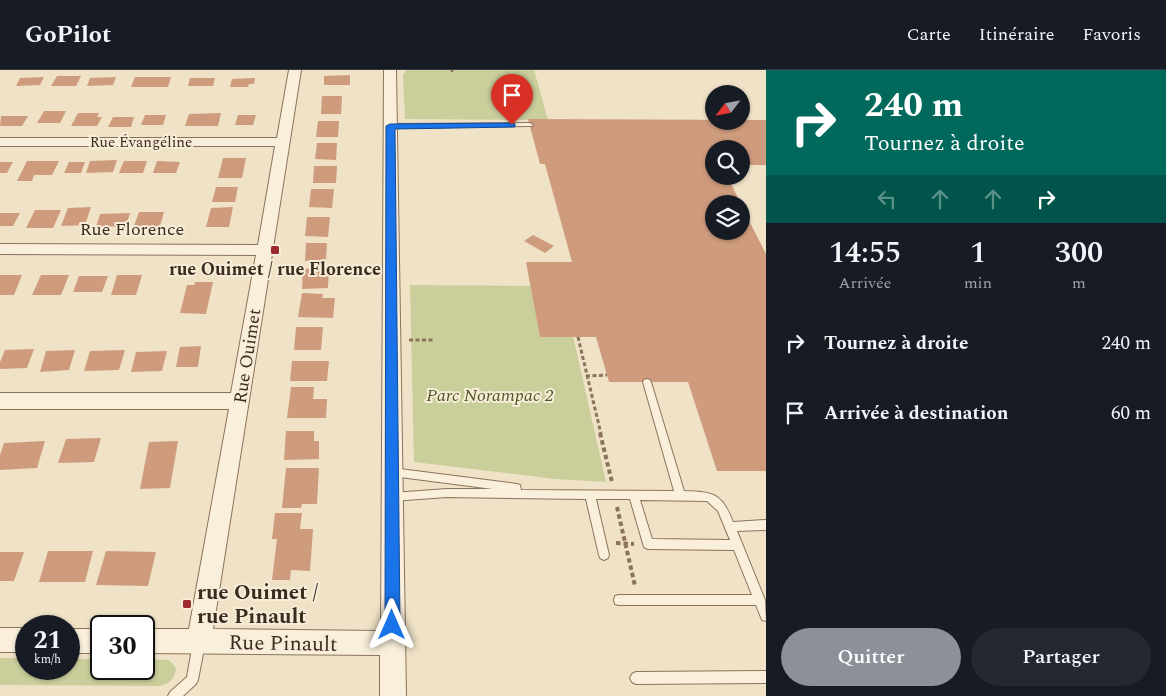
<!DOCTYPE html>
<html lang="fr">
<head>
<meta charset="utf-8">
<style>
  :root { --surface:#171b24; --page:#242831; --text:#f1f3f6; --muted:#9ea1a6; --line:#363941; --accent:#8c9099 }
  body { margin:0; font-family:Spectral,serif; background:var(--page); color:var(--text); height:100vh; display:flex; flex-direction:column; font-size:19px; white-space:nowrap }
  * { box-sizing:border-box; margin:0 }
  p { font-size:16px; color:var(--muted) }
  .icon { flex:none; width:28px; height:28px; fill:none; stroke:currentColor; stroke-width:2; stroke-linecap:round; stroke-linejoin:round }
  .map { position:relative; flex:1; overflow:hidden }
  .details { display:flex; flex-direction:column; background:var(--surface); width:400px }
  .details>* { flex:none }
  .top-card { background:#00695c; color:#fff; overflow:hidden }
  .needle { width:32px; rotate:238deg }
  .tools { position:absolute; left:705px; top:15px; display:grid; gap:10px }
  .tools a { display:grid; place-items:center; width:45px; height:45px; border-radius:50%; background:var(--surface); box-shadow:0 1px 4px #0004; font-size:25px }
  .speed { position:absolute; left:15px; top:545px; display:flex; gap:10px; font-size:25px; font-weight:700; text-align:center }
  .speed>* { display:grid; place-content:center; width:65px; height:65px; border-radius:50%; background:var(--surface); box-shadow:0 1px 4px #0004; line-height:1 }
  .speed small { font-size:12px; font-weight:400 }
  .speed .limit { border:2px solid #111; border-radius:8px; background:#fff; color:#111 }
  .pin { position:absolute; display:grid; place-items:center; width:42px; height:42px; color:#fff; margin:-51px -21px; border-radius:50% 50% 50% 0; rotate:-45deg; box-shadow:0 0 5px #0007 }
  .pin .icon { rotate:45deg }
  .me { position:absolute; width:55px; margin:-28px; rotate:0deg; stroke-linejoin:round; filter:drop-shadow(0 0 4px #0008) }
  .turn { display:flex; align-items:center; gap:18px; height:105px; padding:0 15px; font-size:22px }
  .turn .icon { width:65px; height:65px; stroke-width:2.5 }
  .turn b { display:block; font-size:35px; line-height:42px }
  .lanes { display:flex; align-items:center; height:48px; padding:0 15px; background:#0003; justify-content:center; gap:25px; direction:ltr }
  .lanes .off { opacity:.35 }
  .eta { display:flex; justify-content:space-evenly; align-items:center; height:85px; text-align:center }
  .eta b { font-size:30px; font-weight:600; line-height:35px }
  .primary-button { display:flex; gap:10px; margin-top:auto; padding:10px 15px }
  .primary-button a { flex:1; height:58px; border-radius:30px; background:var(--accent); color:#fff; font-size:20px; font-weight:600; line-height:58px; text-align:center }
  .primary-button a+a { background:var(--page); color:var(--text) }
  ul { padding:0; list-style:none }
  li { display:flex; align-items:center; gap:15px; height:70px; padding:0 15px }
  li div { flex:1 }
  li b { display:block; font-size:19px }
  li em { font-style:normal }
  header { display:flex; align-items:center; gap:30px; box-sizing:border-box; height:70px; padding:0 25px; background:var(--surface); border-bottom:1px solid var(--line) }
  header strong { font-size:24px }
  nav { display:flex; gap:28px; margin-inline-start:auto; font-size:18px }
  main { display:flex; flex:1; min-height:0 }
  .map>svg:first-child { display:block }
  .green { fill:#cace9b }
  .building { fill:#ce9b7d }
  .lines { fill:none; stroke-linecap:round; stroke-linejoin:round }
  .lane-casing { stroke:#8c735c; stroke-width:2 }
  .street-casing { stroke:#8c735c; stroke-width:2 }
  .path-far2 { stroke:#8c735c; stroke-width:2.5; stroke-dasharray:2.5 2; stroke-linecap:butt }
  .path-far1 { stroke:#8c735c; stroke-width:3; stroke-dasharray:4 2.5; stroke-linecap:butt }
  .path { stroke:#8c735c; stroke-width:4; stroke-dasharray:4.5 3; stroke-linecap:butt }
  .lane { fill:#f9efdb; fill-rule:evenodd }
  .street { fill:#f9efdb; fill-rule:evenodd }
  .route { fill:#1a73e8; stroke:#114b97 }
  .poi-dot { fill:#9c2b30; stroke:#f6ecd7; stroke-width:2 }
  .labels { text-anchor:middle; stroke-width:4; stroke-linejoin:round; paint-order:stroke }
  .far-street-label { font-size:15px; fill:#3c2c20; stroke:#f6ecd7 }
  .street-label { font-size:18px; fill:#3c2c20; stroke:#f6ecd7 }
  .poi-label { font-size:18px; font-weight:bold; fill:#3c2c20; stroke:#f6ecd7 }
  .park-label { font-size:18px; font-style:italic; fill:#4e5826; stroke:#f6ecd7 }
  .near-poi-label { font-size:21px; font-weight:bold; fill:#3c2c20; stroke:#f6ecd7; text-anchor:start }
  .near-street-label { font-size:21px; fill:#3c2c20; stroke:#f6ecd7 }
</style>
</head>
<body>
<header>
<strong>GoPilot</strong>
<nav><a>Carte</a><a>Itinéraire</a><a>Favoris</a></nav>
</header>
<main>
<div class="map">
<svg width="766" height="626" viewBox="0 0 766 626">
  <rect width="100%" height="100%" fill="#efe2c7"/>
  <path class="green" d="M406 0H534L548 50 405 49 403 5Z
    M410 215 531 216 540 266H573L606 412 555 409 414 392Z
    M0 588H26V599H69V589H101V599H144V589L169 590 176 598C175 609 170 613 160 616L0 615Z"/>
  <path class="building" d="M350 5V15H324V6Z
    M57 6H81L76 16H51Z
    M44 7 40 15 16 16 20 8Z
    M116 7 113 15 87 16 90 8Z
    M135 7H171L168 17H131Z
    M190 8H215L213 16H188Z
    M255 8 254 14H249L248 17H230L232 9Z
    M322 26H342L341 44H321Z
    M44 41H66L60 53H37Z
    M78 43H99L97 47H102L97 56H71Z
    M221 43 218 56H185L189 44Z
    M145 45H166L163 55H141Z
    M238 45H256L253 55H235Z
    M1 46H28L22 56H0Z
    M113 47H134L131 57H108Z
    M528 49 766 50V95H741V79H714V106H727L741 134H714V161H741V135L766 184V401H717L688 312H609L596 267H540L526 192H572L545 94H540Z
    M318 51H339L338 67H316Z
    M317 73H337L336 90 315 89Z
    M223 88H246L242 108H218Z
    M117 90 113 102 86 103 90 91Z
    M27 91H59L52 105H34L32 111H17Z
    M124 91H147L143 103H119Z
    M157 91 180 92 176 103H153Z
    M0 92H13L7 103H0Z
    M69 92H85L81 103H64Z
    M314 96H337L336 113H313Z
    M216 117H238L235 132H212Z
    M311 119H334L332 138 309 137Z
    M91 137 85 155 61 156 68 138Z
    M233 137 229 157H206L211 138Z
    M35 140H61L53 158H26Z
    M139 142H164L160 156H134Z
    M0 143H20L13 156H0Z
    M130 143 126 156 96 157 100 144Z
    M307 147H330L328 167 305 166Z
    M533 165 554 176 545 183 524 171Z
    M306 173H327L326 191H305Z
    M329 198 328 218 302 219 303 199Z
    M0 205H22L14 225H0Z
    M41 205H69L61 225H32Z
    M117 205H142L136 225H111Z
    M79 206H108L102 222H73Z
    M195 212H213L206 244 180 243 187 215H194Z
    M302 223 323 224 322 228H335L333 248 298 247Z
    M296 257H323L321 280H294Z
    M201 276 198 297H176L180 277Z
    M34 279 27 298 0 299V292L5 280Z
    M75 280 69 300 40 302 46 281Z
    M125 280 119 300 84 301 90 281Z
    M167 281 162 301 131 302 136 282Z
    M292 291H329L327 311H290Z
    M291 317H314L313 329H327L326 348H287Z
    M286 361H314V371H319V389L284 390Z
    M101 368 94 392 58 393 66 369Z
    M45 371 37 398 0 400V385L4 373Z
    M178 371 170 418 140 419 149 372Z
    M286 398H319L317 434H302L301 438H282Z
    M275 443H302L300 459H313L310 501 291 500 290 510H272L277 469H272Z
    M48 481H93L85 512H39Z
    M106 481 156 482 148 516 96 515Z
    M0 482H24L14 511H0Z"/>
  <g class="lines">
    <g class="lane-casing">
      <path id="lane" d="M530 53 533 55 532 56 390 58 387 56 390 54Z
        M647 309 650 310 651 312 684 421C713 422 722 423 733 452L766 450V460L737 461 765 530 766 551 762 550 756 535H619L615 534 614 530 615 526 619 525H752L734 480 648 479 644 477 630 429H596L609 485 608 488 604 490 600 488 599 485 586 429 447 427 392 431 389 430 387 427 389 424 392 423 447 419H493L392 406 389 405 387 402 389 399 392 398 517 414 520 415 521 420 674 421 643 312 644 310ZM640 430 707 431 718 441 730 470 652 469Z
        M199 567 203 569 205 573 198 610 196 614 183 626H168L170 622 187 607 193 573 195 569Z
        M766 601V613L636 614 632 612 630 608 632 604 636 602Z"/>
    </g>
    <g class="street-casing">
      <path id="street" d="M289 0H301L213 559 381 561 384 0H396L406 626H380V585L144 583V559H189L229 339H0V323H231L256 185 0 184V174L258 175 275 76H0V68H277Z
        M0 558H26V582H0Z
        M69 559H101V583H69Z"/>
    </g>
    <path class="path-far2" d="M452 0V2"/>
    <path class="path-far1" d="M578 267 601 364
      M409 270H435
      M586 306 607 305"/>
    <path class="path" d="M600 363 612 412
      M617 437 635 516
      M616 473 634 474"/>
    <use href="#lane" class="lane"/>
    <use href="#street" class="street"/>
  </g>
  <path class="route" d="M512 53 515 54V57L395 59 400 555 398 560 392 562 387 560 385 555 386 56 390 54Z"/>
  <g class="poi-dot">
    <rect x="270" y="175" width="10" height="10" rx="2.5"/>
    <rect x="182" y="529" width="10" height="10" rx="2.5"/>
  </g>
  <g class="labels">
    <g class="far-street-label">
      <text x="141" y="77">Rue Évangéline</text>
    </g>
    <g class="street-label">
      <text x="132" y="165">Rue Florence</text>
      <text transform="translate(247 286) rotate(-81)" y="6">Rue Ouimet</text>
    </g>
    <g class="poi-label">
      <text x="275" y="205">rue Ouimet / rue Florence</text>
    </g>
    <g class="park-label">
      <text x="490" y="331">Parc Norampac 2</text>
    </g>
    <g class="near-poi-label">
      <text x="197" y="529">rue Ouimet /<tspan x="197" dy="24">rue Pinault</tspan></text>
    </g>
    <g class="near-street-label">
      <text transform="translate(283 573) rotate(1)" y="7">Rue Pinault</text>
    </g>
  </g>
</svg>
<div class="tools">
<a><svg class="needle" viewBox="-14 -14 28 28"><path d="M0-13l5 13h-10z" fill="#e53935"/><path d="M0 13l5-13h-10z" fill="#9ea1a6"/></svg></a>
<a><svg class="icon" aria-label="search" viewBox="0 0 24 24"><circle cx="10" cy="10" r="6"/><path d="M15 15l6 6"/></svg></a>
<a><svg class="icon" aria-label="layers" viewBox="0 0 24 24"><path d="M12 4l9 5-9 5-9-5zM3 14l9 5 9-5"/></svg></a>
</div>
<div class="speed"><div>21<small>km/h</small></div><div class="limit">30</div></div>
<div class="pin" style="left:512px;top:55px;background:#d93025"><svg class="icon" aria-label="arrive" viewBox="0 0 24 24"><path d="M6 21V4h12l-3 4 3 4H6"/></svg></div>
<svg class="me" style="left:392px;top:555px" viewBox="-20 -20 40 40"><path d="M0-17L14 15 0 8-14 15z" fill="#1a73e8" stroke="#fff" stroke-width="4"/></svg>
</div>
<section class="details">
<div class="top-card">
<div class="turn"><svg class="icon" aria-label="right" viewBox="0 0 24 24"><path d="M7 20v-9h11M14 6l5 5-5 5"/></svg><div><b>240 m</b>Tournez à droite</div></div>
<div class="lanes"><svg class="icon off" aria-label="left" viewBox="0 0 24 24"><path d="M17 20v-9H6M10 6l-5 5 5 5"/></svg><svg class="icon off" aria-label="ahead" viewBox="0 0 24 24"><path d="M12 20V5M6 11l6-6 6 6"/></svg><svg class="icon off" aria-label="ahead" viewBox="0 0 24 24"><path d="M12 20V5M6 11l6-6 6 6"/></svg><svg class="icon" aria-label="right" viewBox="0 0 24 24"><path d="M7 20v-9h11M14 6l5 5-5 5"/></svg></div>
</div>
<div class="eta">
<div><b>14:55</b><p>Arrivée</p></div>
<div><b>1</b><p>min</p></div>
<div><b>300</b><p>m</p></div>
</div>
<ul>
<li><svg class="icon" aria-label="right" viewBox="0 0 24 24"><path d="M7 20v-9h11M14 6l5 5-5 5"/></svg><div><b>Tournez à droite</b></div><em>240 m</em></li>
<li><svg class="icon" aria-label="arrive" viewBox="0 0 24 24"><path d="M6 21V4h12l-3 4 3 4H6"/></svg><div><b>Arrivée à destination</b></div><em>60 m</em></li>
</ul>
<div class="primary-button"><a>Quitter</a><a>Partager</a></div>
</section>
</main>
</body>
</html>
